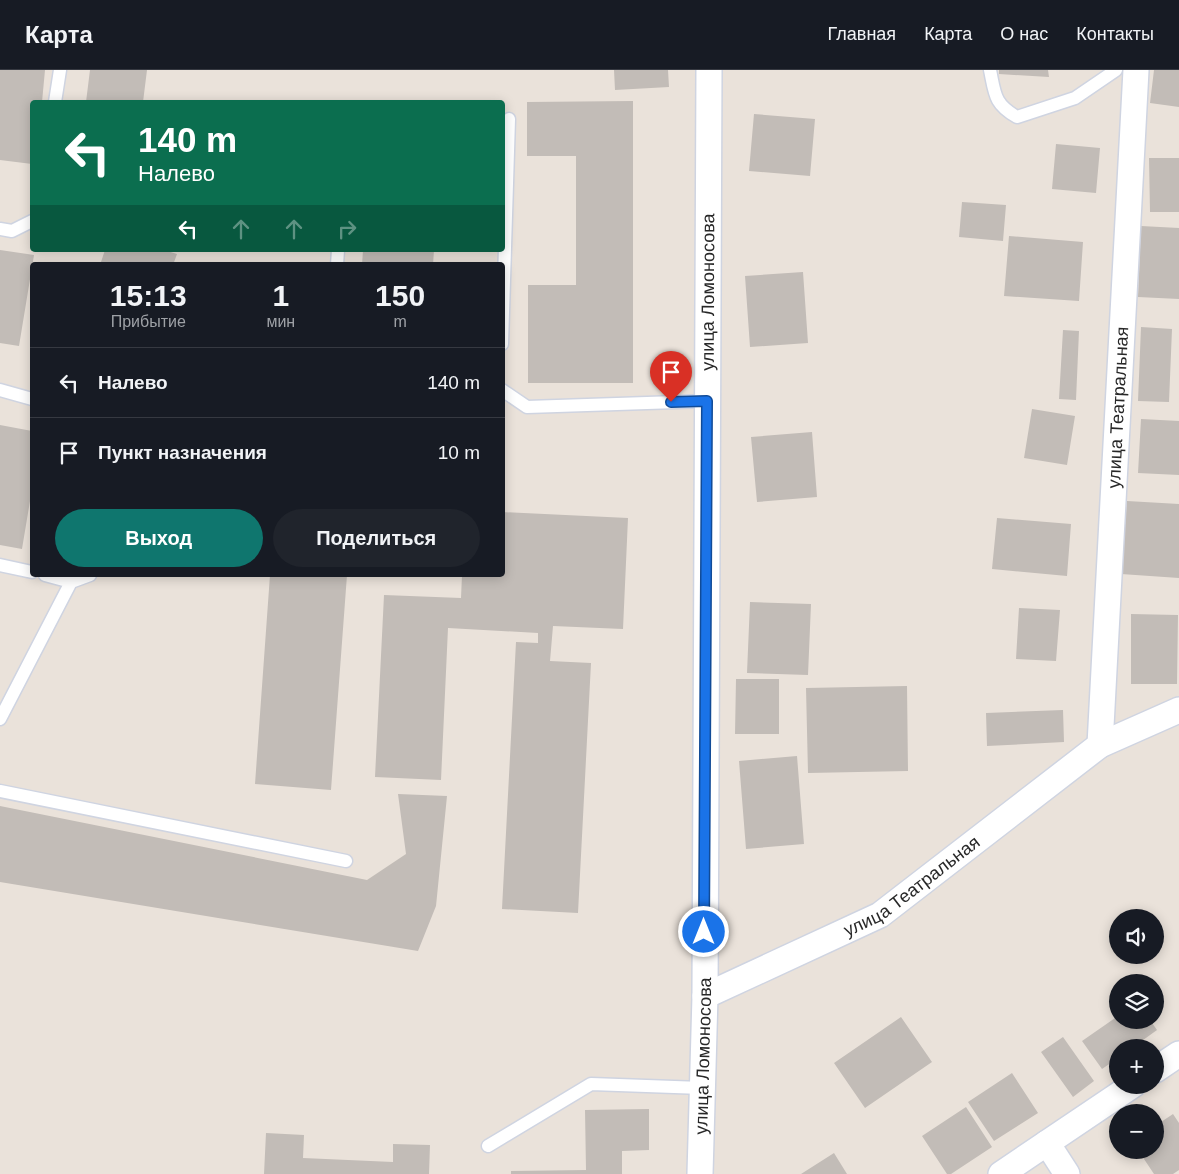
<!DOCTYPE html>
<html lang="ru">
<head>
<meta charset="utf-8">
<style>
  :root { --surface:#171b24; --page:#20242c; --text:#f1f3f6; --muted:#9ea1a6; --line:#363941; --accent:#0f766e }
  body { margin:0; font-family:Arial,sans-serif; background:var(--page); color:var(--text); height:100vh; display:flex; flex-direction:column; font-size:19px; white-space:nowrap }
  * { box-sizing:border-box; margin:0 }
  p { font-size:16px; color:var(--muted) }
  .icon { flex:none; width:28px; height:28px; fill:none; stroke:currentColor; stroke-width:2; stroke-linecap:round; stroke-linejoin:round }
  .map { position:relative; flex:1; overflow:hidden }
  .drawer { position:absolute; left:30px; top:192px; width:475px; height:315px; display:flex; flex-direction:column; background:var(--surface); border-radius:5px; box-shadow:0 2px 12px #0003 }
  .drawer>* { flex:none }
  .hud { position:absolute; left:30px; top:30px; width:475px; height:152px; border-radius:5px; box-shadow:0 2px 12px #0003; background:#0b6e4f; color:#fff; overflow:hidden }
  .controls { position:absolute; left:1109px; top:839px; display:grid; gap:10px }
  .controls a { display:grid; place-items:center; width:55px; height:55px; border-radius:50%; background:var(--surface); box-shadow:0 2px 12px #0003; font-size:25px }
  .pin { position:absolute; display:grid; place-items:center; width:42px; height:42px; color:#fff; margin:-51px -21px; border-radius:50% 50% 50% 0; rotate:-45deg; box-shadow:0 0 5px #0007 }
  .pin .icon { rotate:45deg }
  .me { position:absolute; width:55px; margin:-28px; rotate:0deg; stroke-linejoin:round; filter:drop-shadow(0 0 4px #0008) }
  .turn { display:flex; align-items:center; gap:18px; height:105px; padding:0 25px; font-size:22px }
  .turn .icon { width:65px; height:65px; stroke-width:2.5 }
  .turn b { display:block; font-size:35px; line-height:42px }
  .lanes { display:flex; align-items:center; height:48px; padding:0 25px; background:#0003; justify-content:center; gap:25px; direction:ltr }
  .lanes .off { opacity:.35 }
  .eta { display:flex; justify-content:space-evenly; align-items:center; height:85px; text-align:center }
  .eta b { font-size:30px; font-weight:600; line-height:35px }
  .button { display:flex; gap:10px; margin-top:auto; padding:10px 25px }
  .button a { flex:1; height:58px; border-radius:30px; background:var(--accent); color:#fff; font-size:20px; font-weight:600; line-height:58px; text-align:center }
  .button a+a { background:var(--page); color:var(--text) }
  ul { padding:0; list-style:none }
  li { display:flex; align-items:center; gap:15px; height:70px; padding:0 25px; border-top:1px solid var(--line) }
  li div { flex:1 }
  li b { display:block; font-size:19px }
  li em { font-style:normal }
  header { display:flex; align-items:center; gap:30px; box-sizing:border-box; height:70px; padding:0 25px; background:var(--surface); border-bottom:1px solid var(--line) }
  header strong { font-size:24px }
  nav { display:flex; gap:28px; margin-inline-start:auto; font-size:18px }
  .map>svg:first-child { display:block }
  .building { fill:#c2bcb7 }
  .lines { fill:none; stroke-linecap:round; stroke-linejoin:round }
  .service-casing { stroke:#cfd4e1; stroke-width:15 }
  .minor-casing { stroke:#cfd4e1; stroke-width:28 }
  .service { stroke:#fff; stroke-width:12 }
  .minor { stroke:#fff; stroke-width:25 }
  .route-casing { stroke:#114b97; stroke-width:12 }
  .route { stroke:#1a73e8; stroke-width:9 }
  .labels { text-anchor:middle; stroke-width:4; stroke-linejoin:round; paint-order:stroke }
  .street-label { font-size:18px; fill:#282828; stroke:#fff }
</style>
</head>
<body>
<header>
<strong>Карта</strong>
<nav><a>Главная</a><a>Карта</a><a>О нас</a><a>Контакты</a></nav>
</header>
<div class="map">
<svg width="1179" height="1104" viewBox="0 0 1179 1104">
  <rect width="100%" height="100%" fill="#eae2da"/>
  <path class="building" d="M0 0H45L42 32H32V94L0 90Z
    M90 0H147L143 32H86Z
    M614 0H668L669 17 615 20Z
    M999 0H1048L1049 7 999 4Z
    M1154 0H1179V37L1150 33Z
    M633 31V313H528V215H576V86H527V32Z
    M754 44 815 49 810 106 749 101Z
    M1056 74 1100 78 1096 123 1052 119Z
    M1149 88H1179V142H1150Z
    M962 132 1006 135 1003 171 959 167Z
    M1141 156 1179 158V229L1138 227Z
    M1009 166 1083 172 1079 231 1004 226Z
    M0 180 34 185 19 276 0 273Z
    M105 180H164L177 184 173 195H100Z
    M363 180H434L433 195H362Z
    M803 202 808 273 750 277 745 206Z
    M1141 257 1172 259 1169 332 1138 331Z
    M1063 260 1079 261 1076 330 1059 329Z
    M1032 339 1075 346 1067 395 1024 388Z
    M1141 349 1179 351V405L1138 403Z
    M0 355 32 361V419L22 479 0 475Z
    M812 362 817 427 757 432 751 367Z
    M1127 431 1179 434V508L1121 504Z
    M502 442 628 448 623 559 553 556 550 591 591 593 578 843 502 839 516 572 538 573V563L448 558 441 710 375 707 384 525 461 528 462 505H502Z
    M997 448 1071 454 1067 506 992 499Z
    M270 505H347L331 720 255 714Z
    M750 532 811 534 808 605 747 603Z
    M1019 538 1060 540 1056 591 1016 589Z
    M1131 544 1178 545 1177 614H1131Z
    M736 609H779V664H735Z
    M907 616 908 701 808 703 806 618Z
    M1063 640 1064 672 987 676 986 643Z
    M797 686 804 774 746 779 739 691Z
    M398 724 447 726 436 836 418 881 0 812V736L367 810 406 784Z
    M1118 946V950H1150L1157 960 1132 978H1118V988L1102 999 1082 971Z
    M901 947 932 992 865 1038 834 993Z
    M1063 967 1094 1011 1073 1027 1041 982Z
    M1012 1003 1038 1043 994 1071 968 1032Z
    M966 1037 992 1077 951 1104H947L922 1066Z
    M649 1039V1080L622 1081V1104H511V1101L586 1100 585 1040Z
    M1173 1044 1179 1053V1100L1173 1104H1154L1138 1080H1155V1056Z
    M266 1063 304 1065 303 1088 393 1092V1074L430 1075 429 1104H264Z
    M834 1083 847 1104H801Z"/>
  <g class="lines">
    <g class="service-casing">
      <path id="service" d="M990 0C995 24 994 34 1017 47L1075 28 1116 0
        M55 32 60 0
        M0 159 12 161 32 151
        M337 195 338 180
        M502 274 509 49
        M0 320 32 329
        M502 320 527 337 707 331
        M0 495 32 502
        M45 505 71 512 90 505
        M0 649 71 512
        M0 721 346 791
        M488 1076 591 1014 702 1018"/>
    </g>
    <g class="minor-casing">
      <g id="minor">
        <path id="s1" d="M1100 675 1136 0"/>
        <path id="s2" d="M705 926 880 845 1100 675 1179 640"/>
        <path d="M1155 1000 1179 984"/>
        <path d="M1047 1073 1067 1104"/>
        <path id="s3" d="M700 1104 705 926 709 0"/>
        <path d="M1001 1104 1133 1015"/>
      </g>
    </g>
    <use href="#service" class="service"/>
    <use href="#minor" class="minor"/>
  </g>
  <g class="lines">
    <g class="route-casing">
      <path id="route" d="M671 332 707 331 704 862"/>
    </g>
    <use href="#route" class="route"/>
  </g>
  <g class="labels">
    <g class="street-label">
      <text dy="6" stroke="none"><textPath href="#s3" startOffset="882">улица Ломоносова</textPath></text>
      <text dy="6" stroke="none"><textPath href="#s1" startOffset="338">улица Театральная</textPath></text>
      <text dy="6" stroke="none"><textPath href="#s2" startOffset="235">улица Театральная</textPath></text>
      <text dy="6" stroke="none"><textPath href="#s3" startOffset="118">улица Ломоносова</textPath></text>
    </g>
  </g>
</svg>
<div class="controls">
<a><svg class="icon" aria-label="sound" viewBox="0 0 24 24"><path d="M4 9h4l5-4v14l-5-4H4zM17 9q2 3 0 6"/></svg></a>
<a><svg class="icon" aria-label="layers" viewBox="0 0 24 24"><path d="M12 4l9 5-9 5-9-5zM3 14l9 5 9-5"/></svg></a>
<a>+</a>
<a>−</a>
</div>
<div class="pin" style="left:671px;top:332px;background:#d93025"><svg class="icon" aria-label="arrive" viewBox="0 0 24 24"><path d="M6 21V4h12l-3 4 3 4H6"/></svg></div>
<svg class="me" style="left:704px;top:862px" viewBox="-20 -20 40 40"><circle r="17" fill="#1a73e8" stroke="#fff" stroke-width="3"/><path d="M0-11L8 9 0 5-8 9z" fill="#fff"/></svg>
<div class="hud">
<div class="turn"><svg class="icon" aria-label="left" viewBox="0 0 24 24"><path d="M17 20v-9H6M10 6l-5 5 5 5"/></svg><div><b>140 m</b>Налево</div></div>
<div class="lanes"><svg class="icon" aria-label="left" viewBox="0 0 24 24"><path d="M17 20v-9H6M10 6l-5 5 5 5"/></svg><svg class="icon off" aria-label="ahead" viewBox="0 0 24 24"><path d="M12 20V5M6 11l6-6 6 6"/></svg><svg class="icon off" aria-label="ahead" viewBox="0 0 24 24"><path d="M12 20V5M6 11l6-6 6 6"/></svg><svg class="icon off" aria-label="right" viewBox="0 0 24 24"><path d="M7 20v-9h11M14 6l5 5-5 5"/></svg></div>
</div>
<section class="drawer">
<div class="eta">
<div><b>15:13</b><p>Прибытие</p></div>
<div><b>1</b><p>мин</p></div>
<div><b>150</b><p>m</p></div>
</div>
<ul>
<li><svg class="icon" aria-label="left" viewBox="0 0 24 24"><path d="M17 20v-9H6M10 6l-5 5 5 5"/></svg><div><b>Налево</b></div><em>140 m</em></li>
<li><svg class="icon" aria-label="arrive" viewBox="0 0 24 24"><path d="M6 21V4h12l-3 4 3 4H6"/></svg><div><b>Пункт назначения</b></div><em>10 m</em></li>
</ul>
<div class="button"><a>Выход</a><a>Поделиться</a></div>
</section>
</div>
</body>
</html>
